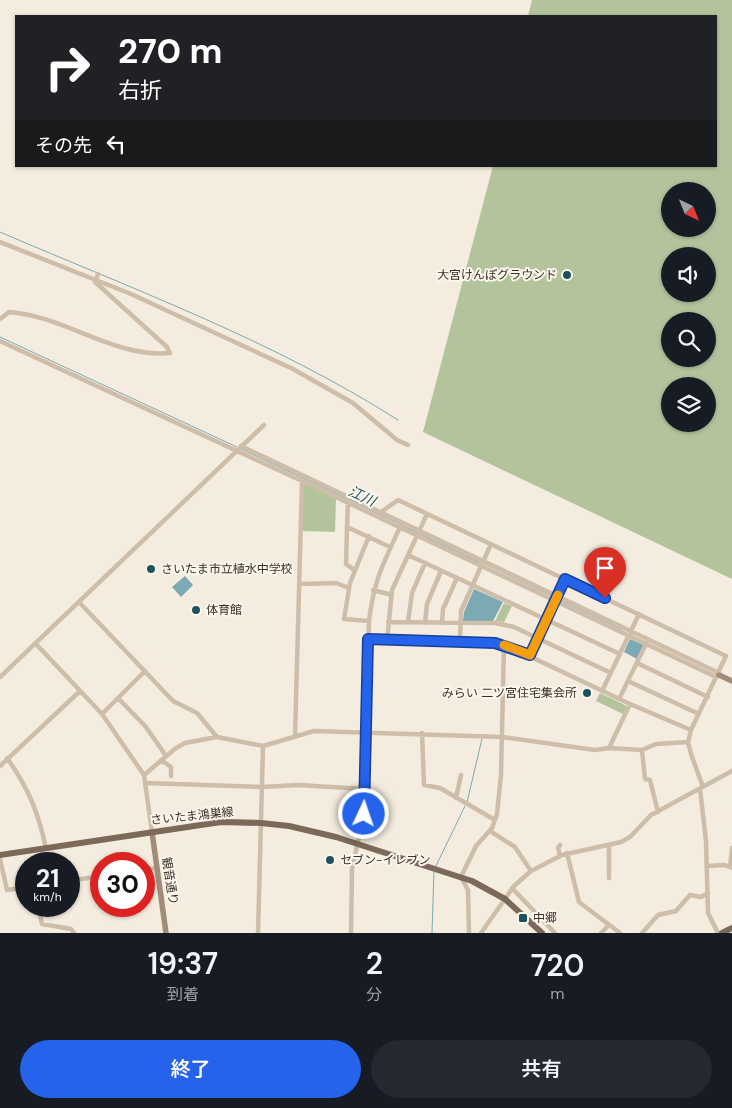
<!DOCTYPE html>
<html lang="ja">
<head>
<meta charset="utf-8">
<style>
  :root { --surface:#171b24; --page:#242831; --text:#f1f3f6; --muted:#9ea1a6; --accent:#2563eb }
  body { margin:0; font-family:"DM Sans","Noto Sans JP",sans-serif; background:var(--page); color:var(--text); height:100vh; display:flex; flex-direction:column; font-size:19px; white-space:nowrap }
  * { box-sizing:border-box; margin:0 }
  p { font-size:16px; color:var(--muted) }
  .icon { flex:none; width:28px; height:28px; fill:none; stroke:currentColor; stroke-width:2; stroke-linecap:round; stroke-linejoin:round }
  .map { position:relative; height:933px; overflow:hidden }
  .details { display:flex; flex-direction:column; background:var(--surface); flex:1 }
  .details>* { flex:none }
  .hud { position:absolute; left:15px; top:15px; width:702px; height:152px; border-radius:0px; box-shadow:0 1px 4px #0004; background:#202124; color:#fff; overflow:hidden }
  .needle { width:32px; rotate:137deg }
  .fabs { position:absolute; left:661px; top:182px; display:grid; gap:10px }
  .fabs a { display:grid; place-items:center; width:55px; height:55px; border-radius:50%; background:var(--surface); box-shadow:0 1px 4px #0004; font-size:25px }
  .speed { position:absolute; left:15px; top:852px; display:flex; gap:10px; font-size:25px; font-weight:700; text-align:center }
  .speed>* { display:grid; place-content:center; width:65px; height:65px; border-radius:50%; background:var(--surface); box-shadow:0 1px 4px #0004; line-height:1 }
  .speed small { font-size:12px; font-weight:400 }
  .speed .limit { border:8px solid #d22; background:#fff; color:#111 }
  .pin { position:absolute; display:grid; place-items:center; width:42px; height:42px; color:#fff; margin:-51px -21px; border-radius:50% 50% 50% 0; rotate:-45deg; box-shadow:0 0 5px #0007 }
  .pin .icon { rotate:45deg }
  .me { position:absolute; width:55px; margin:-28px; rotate:3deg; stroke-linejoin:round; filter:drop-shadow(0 0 4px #0008) }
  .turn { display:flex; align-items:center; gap:18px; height:105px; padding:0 20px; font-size:22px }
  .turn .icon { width:65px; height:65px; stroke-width:2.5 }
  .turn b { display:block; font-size:35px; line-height:42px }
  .then { display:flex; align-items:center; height:48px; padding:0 20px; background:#0003; gap:10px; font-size:19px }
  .eta { display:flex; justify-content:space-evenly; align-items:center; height:85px; text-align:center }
  .eta b { font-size:30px; font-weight:600; line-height:35px }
  .action { display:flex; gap:10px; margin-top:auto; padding:10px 20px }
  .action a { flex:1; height:58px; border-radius:30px; background:var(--accent); color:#fff; font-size:20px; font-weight:600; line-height:58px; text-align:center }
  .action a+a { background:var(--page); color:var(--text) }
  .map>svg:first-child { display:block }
  .green { fill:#b3c49d; fill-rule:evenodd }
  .water { fill:#7caab2 }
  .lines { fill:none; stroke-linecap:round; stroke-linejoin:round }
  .stream { stroke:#7caab2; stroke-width:1 }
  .street { stroke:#cdbda9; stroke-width:4.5 }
  .secondary { stroke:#a18c7a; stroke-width:5.5 }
  .primary { stroke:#7c695a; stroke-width:6 }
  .route-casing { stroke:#184099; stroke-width:12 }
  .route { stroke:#2563eb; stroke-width:9 }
  .slow { stroke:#f59e0b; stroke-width:9 }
  .poi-dot { fill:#1c525d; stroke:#fbf5eb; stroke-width:2 }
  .labels { text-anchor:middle; stroke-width:4; stroke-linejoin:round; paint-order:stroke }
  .poi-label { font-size:12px; fill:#3a3029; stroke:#fbf5eb; text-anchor:start }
  .street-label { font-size:12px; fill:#3a3029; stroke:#fbf5eb }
  .water-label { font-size:14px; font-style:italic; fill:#1c525d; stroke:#fbf5eb }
</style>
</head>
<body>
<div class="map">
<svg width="732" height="933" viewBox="0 0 732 933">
  <rect width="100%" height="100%" fill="#f4ecde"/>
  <path class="green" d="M532 0H732V579L423 432 493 166H716V16H528ZM670 191H708V229H670ZM670 256H708V294H670ZM670 321H708V359H670ZM670 386H708V424H670Z
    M303 483 336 499 335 532 303 531Z
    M504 603 512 606 504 622 495 621Z
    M600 693 627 706 623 714 596 701Z"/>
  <path class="water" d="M185 576 193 585 181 597 172 587Z
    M474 589 503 602 493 621H463L464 612Z
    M630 639 644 645 637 659 624 652Z"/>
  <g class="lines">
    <path class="stream" d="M0 232C135 290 274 341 398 420
      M0 337 237 447
      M241 449 400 524
      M403 526 481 563
      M485 564 621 629
      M467 802 482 739
      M435 868 465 806
      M432 933 434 871"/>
    <path class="street" d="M0 242 131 294 293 369 353 403 397 440 408 445
      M0 319 9 312C65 316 113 358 170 353L167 347 95 282 98 274
      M0 341 302 481 714 676 719 675
      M241 446 719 673
      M348 502 347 527 390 547
      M381 512 398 500 726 656 691 730 688 742 691 754 703 787
      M347 527 346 564 354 570
      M408 555 620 654
      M299 584 336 583 349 588
      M373 590 392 595
      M79 602 173 701 197 713 217 737
      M369 621 344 619 350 583 369 536
      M388 622 495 623 514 627 611 673
      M408 622 412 593 425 563
      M425 623 427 604 441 571
      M442 623 443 609 457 578
      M368 639 504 644 630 704 691 730
      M387 641 392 590 427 514
      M460 642 461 611 491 544
      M36 644 102 714 144 775 152 832
      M530 655 565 579
      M637 663 708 697
      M0 677 264 425
      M628 681 699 714
      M602 691 639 614
      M118 698 146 727 166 756
      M619 699 647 642
      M102 714 145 671
      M422 733 424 785 440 788 495 820
      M295 736 302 481
      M609 748 630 704
      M642 750 645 779 650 780 658 812
      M7 758C29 789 38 812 46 848
      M161 760 171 767V776
      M0 766 80 691
      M144 775 176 748 185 743 217 737 263 746 314 731 502 737 595 750 609 748 642 750 656 744 688 742
      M145 783 262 787 298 785 365 789
      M700 789 706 841 708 913 718 933
      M456 798 461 775
      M490 831 515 847 531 871
      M609 846V878
      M567 853 579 902 620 933
      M560 856 558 848 560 845
      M0 859 7 890 26 887
      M707 866 725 865 732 868
      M730 867 732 848
      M144 870 157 868
      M69 881 101 876
      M512 888 555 933
      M38 906 42 924 71 929 74 933
      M258 933 263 746
      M351 933 352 869 364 814 369 621C374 579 384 562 401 525
      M469 933 468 890 461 877 476 846 492 828 497 814 501 775 504 644
      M481 933 514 886 531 871 562 855 621 842 630 837 651 815 732 771
      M601 933 608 926
      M642 933 658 915 676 911 690 895 701 897 708 893"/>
    <path class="secondary" d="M719 675 732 681
      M152 832 166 933"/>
    <path class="primary" d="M0 855 221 822 261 823 289 826 336 837 472 881 505 899 542 933
      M722 933 732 928"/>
  </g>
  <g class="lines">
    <g class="route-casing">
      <path id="route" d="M364 814 368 639 495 643 530 655 565 579 605 598"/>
    </g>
    <use href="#route" class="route"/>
    <path class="slow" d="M504 645 530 655 558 595"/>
  </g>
  <g class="poi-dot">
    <circle cx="567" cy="275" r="5"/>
    <circle cx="151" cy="569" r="5"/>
    <circle cx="196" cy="610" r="5"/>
    <circle cx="587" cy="693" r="5"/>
    <circle cx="330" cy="860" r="5"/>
    <rect x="518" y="913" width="10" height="10" rx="2.5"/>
  </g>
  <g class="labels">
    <g class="poi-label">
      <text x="557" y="279" text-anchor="end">大宮けんぽグラウンド</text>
      <text x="161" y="573">さいたま市立植水中学校</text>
      <text x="206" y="614">体育館</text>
      <text x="577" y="697" text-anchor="end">みらい 二ツ宮住宅集会所</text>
      <text x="340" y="864">セブン-イレブン</text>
      <text x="533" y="922">中郷</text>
    </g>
    <g class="street-label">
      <text transform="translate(192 816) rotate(-6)" y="4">さいたま鴻巣線</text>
      <text transform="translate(170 881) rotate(81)" y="4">観音通り</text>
    </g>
    <g class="water-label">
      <text transform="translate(362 496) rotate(25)" y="5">江川</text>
    </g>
  </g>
</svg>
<div class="fabs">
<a><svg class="needle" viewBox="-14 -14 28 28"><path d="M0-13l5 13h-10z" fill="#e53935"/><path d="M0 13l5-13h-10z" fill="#9ea1a6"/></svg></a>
<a><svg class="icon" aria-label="sound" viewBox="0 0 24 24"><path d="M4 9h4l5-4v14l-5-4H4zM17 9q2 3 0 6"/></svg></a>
<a><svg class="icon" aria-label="search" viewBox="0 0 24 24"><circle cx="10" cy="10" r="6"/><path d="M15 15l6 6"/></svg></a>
<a><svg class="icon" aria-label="layers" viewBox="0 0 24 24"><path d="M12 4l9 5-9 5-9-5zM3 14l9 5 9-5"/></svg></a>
</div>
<div class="speed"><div>21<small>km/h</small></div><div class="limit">30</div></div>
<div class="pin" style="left:605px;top:598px;background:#d93025"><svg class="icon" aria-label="arrive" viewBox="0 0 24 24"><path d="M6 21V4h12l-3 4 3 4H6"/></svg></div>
<svg class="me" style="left:364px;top:814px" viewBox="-20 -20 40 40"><circle r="17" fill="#2563eb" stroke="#fff" stroke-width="3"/><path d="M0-11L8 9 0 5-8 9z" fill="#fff"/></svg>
<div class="hud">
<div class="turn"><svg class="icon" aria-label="right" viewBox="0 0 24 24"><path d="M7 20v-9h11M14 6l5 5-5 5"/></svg><div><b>270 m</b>右折</div></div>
<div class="then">その先<svg class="icon" aria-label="left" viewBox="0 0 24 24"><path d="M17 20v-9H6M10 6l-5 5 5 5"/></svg></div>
</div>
</div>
<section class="details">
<div class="eta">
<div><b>19:37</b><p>到着</p></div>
<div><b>2</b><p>分</p></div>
<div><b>720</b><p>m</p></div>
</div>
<div class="action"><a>終了</a><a>共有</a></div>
</section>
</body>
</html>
